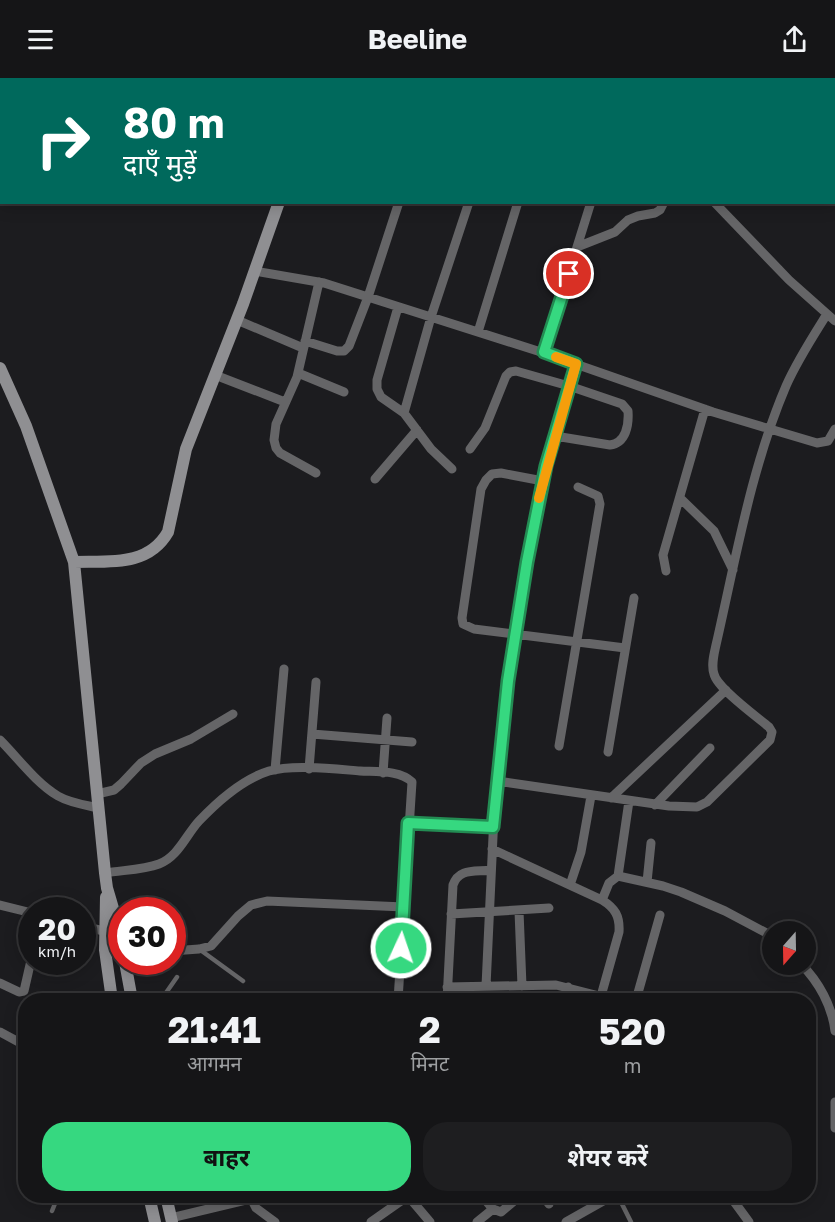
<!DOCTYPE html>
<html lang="hi">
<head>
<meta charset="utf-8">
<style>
  :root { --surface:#151517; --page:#1e1e20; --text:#f1f3f6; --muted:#9d9fa1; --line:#343436; --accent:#36d880 }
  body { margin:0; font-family:"Golos Text","Noto Sans Devanagari",sans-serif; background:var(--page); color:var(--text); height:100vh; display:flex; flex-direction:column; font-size:22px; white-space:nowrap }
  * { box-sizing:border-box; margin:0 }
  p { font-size:20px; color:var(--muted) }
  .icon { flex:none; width:33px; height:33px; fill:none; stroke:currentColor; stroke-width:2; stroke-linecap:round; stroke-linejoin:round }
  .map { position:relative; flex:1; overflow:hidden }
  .side { position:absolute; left:18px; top:915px; width:798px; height:210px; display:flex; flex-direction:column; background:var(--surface); border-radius:24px; box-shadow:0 3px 15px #0003,0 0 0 2px var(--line) }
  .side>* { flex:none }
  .top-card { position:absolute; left:0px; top:0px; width:836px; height:126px; box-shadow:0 3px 15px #0003,0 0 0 2px var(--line); background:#00695c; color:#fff; overflow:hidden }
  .needle { width:39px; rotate:200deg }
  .tools { position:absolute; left:762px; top:843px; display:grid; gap:12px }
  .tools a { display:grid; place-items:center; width:54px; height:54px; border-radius:50%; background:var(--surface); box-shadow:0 3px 15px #0003,0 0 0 2px var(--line); font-size:30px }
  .speed { position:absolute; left:18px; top:819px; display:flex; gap:12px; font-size:30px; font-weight:700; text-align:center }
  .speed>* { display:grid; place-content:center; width:78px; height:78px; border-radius:50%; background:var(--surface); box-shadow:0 3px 15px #0003,0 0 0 2px var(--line); line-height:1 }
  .speed small { font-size:15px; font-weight:400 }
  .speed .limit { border:9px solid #d22; background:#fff; color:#111 }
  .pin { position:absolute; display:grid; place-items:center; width:51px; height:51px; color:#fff; margin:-26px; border:3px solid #fff; border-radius:50%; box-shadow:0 2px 6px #0007 }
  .me { position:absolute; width:66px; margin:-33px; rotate:3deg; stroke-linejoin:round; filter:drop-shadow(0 0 4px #0008) }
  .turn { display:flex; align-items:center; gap:21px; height:126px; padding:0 24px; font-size:27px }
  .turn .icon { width:78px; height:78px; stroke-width:2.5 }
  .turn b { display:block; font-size:42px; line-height:51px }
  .eta { display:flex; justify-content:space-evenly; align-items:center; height:102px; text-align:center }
  .eta b { font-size:36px; font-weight:700; line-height:42px }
  .button { display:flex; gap:12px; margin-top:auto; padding:12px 24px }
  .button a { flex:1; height:69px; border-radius:24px; background:var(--accent); color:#111; font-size:24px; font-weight:700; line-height:69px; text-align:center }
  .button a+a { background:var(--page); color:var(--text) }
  header { display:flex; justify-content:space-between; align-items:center; height:78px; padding:0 24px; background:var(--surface); font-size:27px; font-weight:700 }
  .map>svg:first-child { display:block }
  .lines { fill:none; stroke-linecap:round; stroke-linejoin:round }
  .lane { stroke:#656567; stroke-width:4.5 }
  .street { stroke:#656567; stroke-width:9 }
  .secondary { stroke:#8f8f92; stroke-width:12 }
  .route-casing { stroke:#238c53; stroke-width:15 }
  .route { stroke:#36d880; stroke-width:10 }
  .slow { stroke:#f59e0b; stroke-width:10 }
</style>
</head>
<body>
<header><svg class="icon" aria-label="menu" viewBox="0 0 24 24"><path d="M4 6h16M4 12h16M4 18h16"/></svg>Beeline<svg class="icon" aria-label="share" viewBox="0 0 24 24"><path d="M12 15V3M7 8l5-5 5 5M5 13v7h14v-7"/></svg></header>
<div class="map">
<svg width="835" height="1144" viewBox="0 0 835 1144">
  <rect width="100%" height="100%" fill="#1c1c1f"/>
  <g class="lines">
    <path class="lane" d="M199 871 243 903
      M161 922 177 899
      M618 1118 631 1144
      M52 1133 58 1118"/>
    <path class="street" d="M475 0 478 2
      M531 2 532 0
      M642 2V0
      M714 124 789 202 835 243
      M577 169 615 154 628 142 638 138 655 135 660 132 664 124
      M254 193 324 205 544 275 713 334 817 365 828 363 835 351
      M398 229 377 302V311L381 319 404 335 431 371 452 391
      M237 242 303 270
      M478 254 518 124
      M305 263 337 273H344L349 268 368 219 399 124
      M544 275 591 124
      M298 295 344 314
      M215 297 285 324
      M404 335 431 239 469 124
      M470 371 485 350 506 298 510 294 516 293 569 308 622 326 628 333C629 347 626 365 610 367L555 358
      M316 395 280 375 276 370 274 362 276 346 297 299 319 204
      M375 401 417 352
      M543 403 501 395 492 396 486 402 481 411 462 540 463 546 474 551 625 570
      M680 420 714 453 733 492
      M666 493 663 477 705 331
      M312 656 412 664
      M0 662C18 680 36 705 58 718 70 725 85 727 99 730
      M559 668 600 426 598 418 578 409
      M608 674 634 520
      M309 691 316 604
      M275 692 284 591
      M383 695 387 640
      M497 703 669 728 697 729 707 724 770 662 772 654 769 649C757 639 717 610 714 596 711 587 714 576 716 567 736 480 751 390 786 308 797 283 812 260 827 236
      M97 716 114 712 121 706 141 685 155 676 191 661 233 636
      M611 720 726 612
      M655 727 710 670
      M408 745 493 749
      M492 771 602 822C615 830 620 838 619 854L601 918
      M105 795C122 792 143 792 159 786 178 779 186 757 199 743 217 724 243 701 269 693 293 686 335 691 360 693 376 694 400 692 412 704L398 922
      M618 798 629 723
      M647 804 651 765
      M570 807 581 774 591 718
      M602 822 609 805 618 798 663 808 681 814 725 833 772 858
      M0 827 32 835
      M519 833 522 908
      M451 836 549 830
      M82 848 104 853 120 854
      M172 873 199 871 211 868 238 838 251 827 267 823 404 829
      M801 886C819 904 832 928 835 953
      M0 905 19 914 24 913 32 878
      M486 908 495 716 508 603 540 416 576 286
      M447 909 556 907 615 922
      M447 922 453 807C459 790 474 794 491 792
      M565 922 568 909
      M636 922 660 837
      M0 954 26 968
      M835 1024V1050
      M250 1118 256 1130 275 1144
      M408 1118 430 1144
      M482 1118 493 1131 501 1134 520 1118
      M543 1118 549 1126
      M730 1118 749 1144
      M171 1140 250 1121 274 1118
      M371 1144 408 1118
      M477 1144 493 1131
      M566 1144 612 1118"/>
    <path class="secondary" d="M320 2 321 0
      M0 290 26 348 74 484 105 795 107 810 122 861
      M74 484C109 483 148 489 168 454L186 371 243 226 279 124
      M106 819 105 872 112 922
      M125 884 132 922
      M149 1118 155 1144
      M166 1118 172 1144"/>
  </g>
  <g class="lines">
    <g class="route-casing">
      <path id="route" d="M401 870 408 745 493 749 508 603 527 484 546 388 576 286 544 274 569 196"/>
    </g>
    <use href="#route" class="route"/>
    <path class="slow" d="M539 420 576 286 556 279"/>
  </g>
</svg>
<div class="tools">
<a><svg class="needle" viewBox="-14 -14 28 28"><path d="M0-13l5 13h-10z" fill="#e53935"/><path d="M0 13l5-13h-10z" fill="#9d9fa1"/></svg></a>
</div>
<div class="speed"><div>20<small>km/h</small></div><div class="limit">30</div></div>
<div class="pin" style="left:569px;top:196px;background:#d93025"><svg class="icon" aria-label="arrive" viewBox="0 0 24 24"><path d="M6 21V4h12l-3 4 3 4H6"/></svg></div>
<svg class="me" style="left:401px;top:870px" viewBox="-20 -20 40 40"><circle r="17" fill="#36d880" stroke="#fff" stroke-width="3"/><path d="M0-11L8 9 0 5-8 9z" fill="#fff"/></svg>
<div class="top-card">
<div class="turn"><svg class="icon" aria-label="right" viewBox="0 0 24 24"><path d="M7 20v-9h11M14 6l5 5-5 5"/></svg><div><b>80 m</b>दाएँ मुड़ें</div></div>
</div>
<section class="side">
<div class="eta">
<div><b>21:41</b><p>आगमन</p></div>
<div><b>2</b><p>मिनट</p></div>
<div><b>520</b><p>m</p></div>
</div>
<div class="button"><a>बाहर</a><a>शेयर करें</a></div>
</section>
</div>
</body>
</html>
